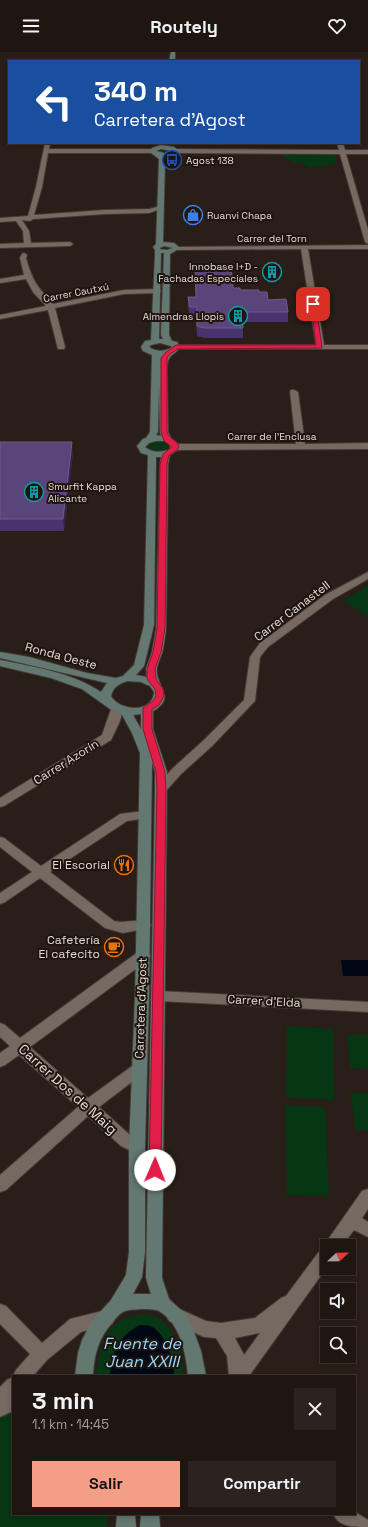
<!DOCTYPE html>
<html lang="es">
<head>
<meta charset="utf-8">
<style>
  :root { --surface:#1f1612; --page:#2c2320; --text:#f1f3f6; --muted:#a19f9f; --line:#3c3532; --accent:#f49e88 }
  body { margin:0; font-family:"Space Grotesk",sans-serif; background:var(--page); color:var(--text); height:100vh; display:flex; flex-direction:column; font-size:15px; white-space:nowrap }
  * { box-sizing:border-box; margin:0 }
  p { font-size:13px; color:var(--muted) }
  .icon { flex:none; width:22px; height:22px; fill:none; stroke:currentColor; stroke-width:2; stroke-linecap:round; stroke-linejoin:round }
  .map { position:relative; flex:1; overflow:hidden }
  .drawer { position:absolute; left:12px; top:1323px; width:344px; height:140px; display:flex; flex-direction:column; background:var(--surface); border-radius:0px; box-shadow:0 2px 6px #0003,0 0 0 1px var(--line) }
  .drawer>* { flex:none }
  .hud { position:absolute; left:8px; top:8px; width:352px; height:84px; border-radius:0px; box-shadow:0 2px 6px #0003,0 0 0 1px var(--line); background:#1a4fa0; color:#fff; overflow:hidden }
  .needle { width:26px; rotate:68deg }
  .buttons { position:absolute; left:320px; top:1187px; display:grid; gap:8px }
  .buttons a { display:grid; place-items:center; width:36px; height:36px; border-radius:0px; background:var(--surface); box-shadow:0 2px 6px #0003,0 0 0 1px var(--line); font-size:20px }
  .pin { position:absolute; display:grid; place-items:center; width:34px; height:34px; color:#fff; margin:-17px; border-radius:8px; box-shadow:0 2px 6px #0006 }
  .me { position:absolute; width:44px; margin:-22px; rotate:1deg; stroke-linejoin:round; filter:drop-shadow(0 0 3px #0008) }
  .turn { display:flex; align-items:center; gap:14px; height:84px; padding:0 20px; font-size:18px }
  .turn .icon { width:52px; height:52px; stroke-width:2.5 }
  .turn b { display:block; font-size:28px; line-height:34px }
  .round { display:grid; place-items:center; flex:none; width:42px; height:42px; border-radius:0px; background:var(--page) }
  .overview { display:flex; align-items:center; justify-content:space-between; height:68px; padding:0 20px }
  h1 { font-size:24px; font-weight:600; line-height:30px }
  .button { display:flex; gap:8px; margin-top:auto; padding:8px 20px }
  .button a { flex:1; height:46px; border-radius:0px; background:var(--accent); color:#111; font-size:16px; font-weight:600; line-height:46px; text-align:center }
  .button a+a { background:var(--page); color:var(--text) }
  header { display:flex; justify-content:space-between; align-items:center; height:52px; padding:0 20px; background:var(--surface); font-size:18px; font-weight:600 }
  .map>svg:first-child { display:block }
  .green { fill:#073615 }
  .water { fill:#000816 }
  .lines { fill:none; stroke-linecap:round; stroke-linejoin:round }
  .minor-casing { stroke:#433a36; stroke-width:2 }
  .secondary-casing { stroke:#433a36; stroke-width:2 }
  .minor { fill:#766962; fill-rule:evenodd }
  .secondary { fill:#647872; fill-rule:evenodd }
  .wall { fill:#49336f }
  .shaded-wall { fill:#352347 }
  .building { fill:#59457a; stroke:#6e5c88 }
  .route { fill:#e11d48; stroke:#92132f }
  .labels { text-anchor:middle; stroke-width:4; stroke-linejoin:round; paint-order:stroke }
  .far-poi-label { font-size:10px; fill:#e2dad6; stroke:#1f150f; text-anchor:start }
  .far-street-label { font-size:10px; fill:#e2dad6; stroke:#1f150f }
  .street-label { font-size:12px; fill:#e2dad6; stroke:#1f150f }
  .poi-label { font-size:12px; fill:#e2dad6; stroke:#1f150f; text-anchor:end }
  .near-street-label { font-size:14px; fill:#e2dad6; stroke:#1f150f }
  .near-water-label { font-size:16px; font-style:italic; fill:#9ad7fe; stroke:#1f150f }
</style>
</head>
<body>
<header><svg class="icon" aria-label="menu" viewBox="0 0 24 24"><path d="M4 6h16M4 12h16M4 18h16"/></svg>Routely<svg class="icon" aria-label="heart" viewBox="0 0 24 24"><path d="M12 20l-8-8c-3-5 5-10 8-4 3-6 11-1 8 4z"/></svg></header>
<div class="map">
<svg width="368" height="1475" viewBox="0 0 368 1475">
  <rect width="100%" height="100%" fill="#291e18"/>
  <path class="green" d="M329 101 336 103V111L310 116 301 111H295L279 102Z
    M156 389 166 391 169 396C162 401 153 401 147 396L148 392Z
    M368 533V564L344 549Z
    M287 974 333 977 334 1048 286 1045Z
    M347 983H368V1017L350 1016Z
    M351 1041H368V1078H355Z
    M285 1053 325 1055 329 1144 287 1143Z
    M144 1262C148 1263 155 1264 159 1266 176 1276 183 1306 184 1324H96C99 1302 102 1275 126 1266 131 1264 138 1263 144 1262Z
    M13 1338V1462H107V1475H0V1342Z"/>
  <path class="water" d="M341 908H368V924H343Z
    M140 1273C143 1273 147 1273 150 1274 165 1279 175 1310 174 1324H110C111 1302 119 1283 140 1273Z"/>
  <g class="lines">
    <g class="minor-casing">
      <path id="minor" d="M45 91 50 92 49 97H152L155 99 152 101H48L42 135 34 163 105 158 149 157 161 154 164 156 149 161 105 162 33 167 30 169 22 168 29 179 31 191 70 190 73 192 70 194 0 196V192L24 191 23 179 16 169 0 170V166L28 164 36 135Z
        M337 91H343L345 98H368V102H346L368 178V192L365 190 340 102 176 101 173 99 176 97 339 98Z
        M368 193V197H308L324 293H368V297H176L172 295 176 293H316L301 197 177 198 175 197V195Z
        M24 201 27 203 26 206C32 228 37 235 53 252L124 238 157 237 161 239 157 241 124 242 55 256 65 295 64 297H58L48 258 0 267V263L46 254 33 240 26 227 0 231V227L24 223 20 206 22 202Z
        M291 338H294L298 340 305 392 368 391V397L175 398 171 395 175 392H296L290 340Z
        M368 520V527L333 547 268 595 260 605 255 649 253 651 212 694 181 722 165 740H157L155 737 157 734 173 716 204 688 244 648 250 605 260 591 325 543Z
        M117 654 121 655 123 657 120 669 111 688 4 754 0 755V746L102 683 111 657 113 655Z
        M144 759 148 760 150 763 148 766 127 769 50 820 114 869C126 872 138 866 149 870L151 873 149 876 123 881 105 876 40 826 5 850 0 852V841L32 820 0 795V785L4 786 41 814 120 762Z
        M143 899 148 900 150 904 148 908 30 995 88 1046 135 1012 140 1010 145 1012 147 1016 145 1020 99 1055 131 1084 142 1091 145 1096 142 1101 137 1102 121 1094 88 1064 6 1138 0 1140V1123L78 1055 19 1003 5 1013 0 1015V1001L10 994 0 985V971L5 973 20 986 138 900Z
        M159 939 368 950V960L159 949 154 948 152 944 154 940Z
        M368 1137V1157L362 1166 368 1170V1185L354 1178 342 1194H327V1215L249 1324H229L227 1304 216 1286 204 1285 169 1269 166 1263 169 1257 175 1255 206 1269 221 1271 255 1266 281 1246 286 1244 321 1197 325 1195 327 1189 362 1139ZM259 1281H260L244 1303 235 1286Z
        M0 1252 6 1254 42 1291 70 1267 106 1258 112 1260 115 1266 112 1272 81 1280 47 1308 33 1324H13L16 1318 30 1302 0 1272Z
        M13 1325V1359L0 1365V1335L7 1328Z
        M355 1460 368 1468V1475C353 1475 339 1475 333 1462H355Z"/>
    </g>
    <g class="secondary-casing">
      <path id="secondary" d="M171 0H175V9H169Z
        M161 93 174 95 179 99 173 104 164 105 165 107 163 190 174 191 180 196 170 202 169 283 172 289 177 290 180 295C175 304 169 300 167 314L168 380 171 386 178 392V398L170 403 168 412 166 577C165 585 164 594 162 601 160 606 158 611 157 616 154 633 178 645 153 659V677L167 720 162 1226 169 1247 185 1262 193 1277 201 1299 206 1324H188C186 1302 181 1272 159 1259 154 1257 146 1257 141 1257 135 1258 128 1257 123 1260 119 1262 115 1267 112 1271 98 1287 94 1303 93 1324H75L78 1301 82 1288 92 1269 111 1248 126 1223 129 1200V1096L135 944 140 701 132 681 121 661 110 657 82 637 51 626 0 614V608C34 615 71 620 101 640L107 631 0 606V600L29 605 87 621 116 626 123 624 134 613 144 573 148 403 141 401 137 394 143 387 146 386 150 380 152 303 143 299 141 295 145 289 151 288 155 203V198L153 195 156 192 159 107 150 100 152 96ZM161 97 172 99 164 101 156 99ZM164 194 173 196 167 198 160 197V196ZM161 201H164L161 283 163 287H159ZM160 291 171 294 172 295C165 300 156 300 149 295L151 293ZM159 335 160 380 161 384 156 383 158 380ZM156 389H165L170 393V397C161 401 153 401 145 395L149 391ZM156 405H161L160 412 156 577 152 600 146 617 147 625 136 623 144 614 154 573ZM127 629 141 630 150 634 154 640C153 662 119 659 111 644 113 635 119 632 127 629ZM141 662V677L133 663ZM152 710 155 720V737L146 1226 151 1242H133L142 1225 145 1200V1096L149 944Z
        M117 1462H135L136 1475H116Z
        M141 1462H159L160 1475H140Z"/>
    </g>
    <use href="#minor" class="minor"/>
    <use href="#secondary" class="secondary"/>
  </g>
  <path class="wall" d="M195 213 233 236 240 238 259 240 268 248 288 260V270H243V286H204L197 284 196 265H190L188 255V245H196Z
    M0 390 73 401 64 479H0Z"/>
  <path class="shaded-wall" d="M72 390 73 401 64 479 63 467Z"/>
  <path class="building" d="M195 213H231L233 236H240V238H259V240H267L268 248 286 247 288 260H242L243 276H204L197 274V255H190L188 245H196Z
    M0 390H72L63 467H0Z"/>
  <path class="route" d="M311 251 316 252 322 296 178 297 170 302 167 306V380C170 388 177 388 179 395L176 399 169 403 167 412 165 576 161 600 155 617 156 627 163 637 164 644 159 653 152 657V677L165 720 166 737 161 1118 160 1121 155 1123 151 1121 149 1118 157 737 156 720 143 677V656L153 649 156 644 155 637 147 627V617L153 600 157 576 160 412 163 402 172 395 164 389 161 380V306L166 300 176 293H316Z"/>
  <defs>
    <g id="bus-ring" transform="scale(1)"><circle r="9.5" fill="#1f150f" stroke="#1a4fb4" stroke-width="1.5"/><path d="M-5-6H5V4H4V6H2V4H-2V6H-4V4H-5ZM-3.5-4V0h7V-4ZM-3.5 1.2v1.5H-2V1.2ZM2 1.2v1.5H3.5V1.2Z" fill="#1a4fb4"/></g>
    <g id="shop-ring" transform="scale(1)"><circle r="9.5" fill="#1f150f" stroke="#3f7fe0" stroke-width="1.5"/><path d="M-5-2.5h2.3a2.7 3.5 0 0 1 5.4 0H5L5.5 6h-11ZM-1.5-2.5h3a1.5 2.3 0 0 0-3 0Z" fill="#3f7fe0"/></g>
    <g id="building-ring" transform="scale(1)"><circle r="9.5" fill="#1f150f" stroke="#0f9aa8" stroke-width="1.5"/><path d="M-4-6H4V6H1V3H-1V6H-4ZM-2.5-4.3h1.7v1.8h-1.7ZM.8-4.3h1.7v1.8H.8ZM-2.5-1h1.7V.8h-1.7ZM.8-1h1.7V.8H.8Z" fill="#0f9aa8"/></g>
    <g id="restaurant-ring" transform="scale(1)"><circle r="9.5" fill="#1f150f" stroke="#e8710a" stroke-width="1.5"/><path d="M-5-6h1v4h1v-4h1v4h1v-4h1v5L-1.5 .5V6h-2V.5L-5-1ZM5-6V6H3V1.5H1.5Q1.5-4 5-6Z" fill="#e8710a"/></g>
    <g id="cafe-ring" transform="scale(1)"><circle r="9.5" fill="#1f150f" stroke="#e8710a" stroke-width="1.5"/><path d="M-5.5-4.5H6V0H3Q3 3.5 0 3.5H-2.5Q-5.5 3.5-5.5 0ZM3-3.2v2h1.7v-2ZM-6 4.5H4V6H-6Z" fill="#e8710a"/></g>
  </defs>
  <g fill-rule="evenodd">
    <use href="#bus-ring" x="172" y="108"/>
    <use href="#shop-ring" x="193" y="163"/>
    <use href="#building-ring" x="272" y="220"/>
    <use href="#building-ring" x="238" y="264"/>
    <use href="#building-ring" x="34" y="440"/>
    <use href="#restaurant-ring" x="124" y="813"/>
    <use href="#cafe-ring" x="114" y="895"/>
  </g>
  <g class="labels">
    <g class="far-poi-label">
      <text x="186" y="112">Agost 138</text>
      <text x="207" y="167">Ruanvi Chapa</text>
      <text x="258" y="218" text-anchor="end">Innobase I+D -<tspan x="258" dy="12">Fachadas Especiales</tspan></text>
      <text x="224" y="268" text-anchor="end">Almendras Llopis</text>
      <text x="48" y="438">Smurfit Kappa<tspan x="48" dy="12">Alicante</tspan></text>
    </g>
    <g class="far-street-label">
      <text x="272" y="190">Carrer del Torn</text>
      <text transform="translate(76 240) rotate(-11)" y="4">Carrer Cautxú</text>
      <text x="272" y="388">Carrer de l'Enclusa</text>
    </g>
    <g class="street-label">
      <text transform="translate(292 559) rotate(-37)" y="4">Carrer Canastell</text>
      <text transform="translate(61 604) rotate(15)" y="4">Ronda Oeste</text>
      <text transform="translate(66 710) rotate(-32)" y="4">Carrer Azorín</text>
      <text transform="translate(264 949) rotate(3)" y="4">Carrer d’Elda</text>
      <text transform="translate(141 956) rotate(-88)" y="4">Carretera d'Agost</text>
    </g>
    <g class="poi-label">
      <text x="110" y="817">El Escorial</text>
      <text x="100" y="892">Cafetería<tspan x="100" dy="14">El cafecito</tspan></text>
    </g>
    <g class="near-street-label">
      <text transform="translate(68 1037) rotate(42)" y="5">Carrer Dos de Maig</text>
    </g>
    <g class="near-water-label">
      <text x="142" y="1297">Fuente de<tspan x="142" dy="18">Juan XXIII</tspan></text>
    </g>
  </g>
</svg>
<div class="buttons">
<a><svg class="needle" viewBox="-14 -14 28 28"><path d="M0-13l5 13h-10z" fill="#e53935"/><path d="M0 13l5-13h-10z" fill="#a19f9f"/></svg></a>
<a><svg class="icon" aria-label="sound" viewBox="0 0 24 24"><path d="M4 9h4l5-4v14l-5-4H4zM17 9q2 3 0 6"/></svg></a>
<a><svg class="icon" aria-label="search" viewBox="0 0 24 24"><circle cx="10" cy="10" r="6"/><path d="M15 15l6 6"/></svg></a>
</div>
<div class="pin" style="left:313px;top:252px;background:#d93025"><svg class="icon" aria-label="arrive" viewBox="0 0 24 24"><path d="M6 21V4h12l-3 4 3 4H6"/></svg></div>
<svg class="me" style="left:155px;top:1118px" viewBox="-20 -20 40 40"><circle r="19" fill="#fff"/><path d="M0-13L10 11 0 6-10 11z" fill="#e11d48"/></svg>
<div class="hud">
<div class="turn"><svg class="icon" aria-label="left" viewBox="0 0 24 24"><path d="M17 20v-9H6M10 6l-5 5 5 5"/></svg><div><b>340 m</b>Carretera d'Agost</div></div>
</div>
<section class="drawer">
<div class="overview"><div><h1>3 min</h1><p>1.1 km · 14:45</p></div><a class="round"><svg class="icon" aria-label="close" viewBox="0 0 24 24"><path d="M6 6l12 12M18 6L6 18"/></svg></a></div>
<div class="button"><a>Salir</a><a>Compartir</a></div>
</section>
</div>
</body>
</html>
